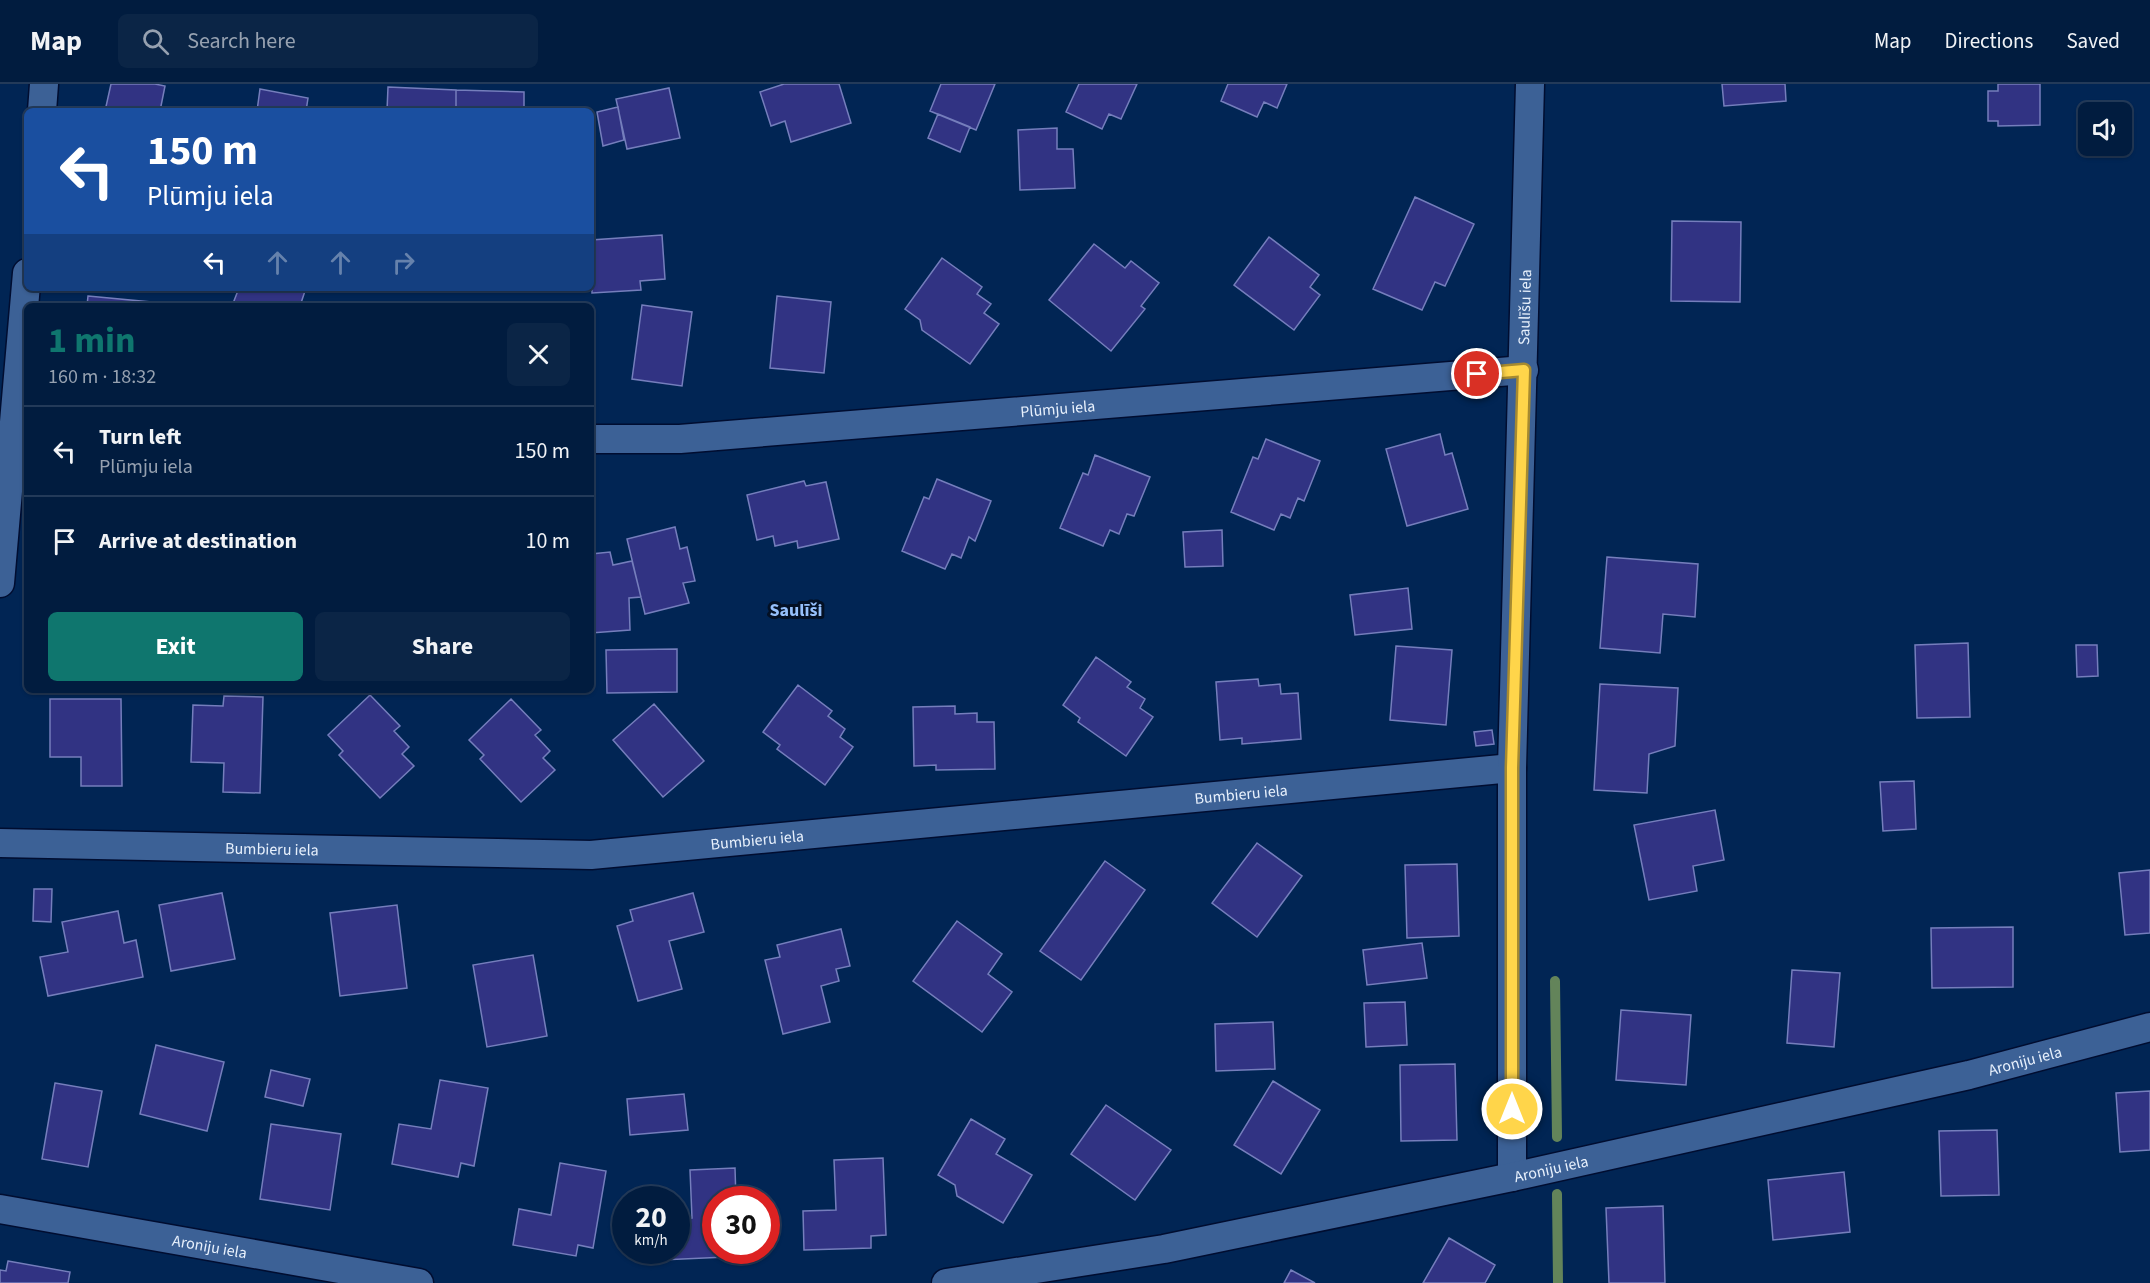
<!DOCTYPE html>
<html lang="en">
<head>
<meta charset="utf-8">
<style>
  :root { --surface:#011c3f; --page:#0b2546; --text:#f1f3f6; --muted:#96a1b0; --line:#233a59; --accent:#0f766e }
  body { margin:0; font-family:"Source Sans 3",sans-serif; background:var(--page); color:var(--text); height:100vh; display:flex; flex-direction:column; font-size:22px; white-space:nowrap }
  * { box-sizing:border-box; margin:0 }
  p { font-size:20px; color:var(--muted) }
  .icon { flex:none; width:33px; height:33px; fill:none; stroke:currentColor; stroke-width:2; stroke-linecap:round; stroke-linejoin:round }
  .map { position:relative; flex:1; overflow:hidden }
  .sheet { position:absolute; left:24px; top:219px; width:570px; height:390px; display:flex; flex-direction:column; background:var(--surface); border-radius:9px; box-shadow:0 2px 4px #0004,0 0 0 2px var(--line) }
  .sheet>* { flex:none }
  .top-card { position:absolute; left:24px; top:24px; width:570px; height:183px; border-radius:9px; box-shadow:0 2px 4px #0004,0 0 0 2px var(--line); background:#1a4fa0; color:#fff; overflow:hidden }
  .tools { position:absolute; left:2078px; top:18px; display:grid; gap:12px }
  .tools a { display:grid; place-items:center; width:54px; height:54px; border-radius:9px; background:var(--surface); box-shadow:0 2px 4px #0004,0 0 0 2px var(--line); font-size:30px }
  .speed { position:absolute; left:612px; top:1102px; display:flex; gap:12px; font-size:30px; font-weight:700; text-align:center }
  .speed>* { display:grid; place-content:center; width:78px; height:78px; border-radius:50%; background:var(--surface); box-shadow:0 2px 4px #0004,0 0 0 2px var(--line); line-height:1 }
  .speed small { font-size:15px; font-weight:400 }
  .speed .limit { border:9px solid #d22; background:#fff; color:#111 }
  .pin { position:absolute; display:grid; place-items:center; width:51px; height:51px; color:#fff; margin:-26px; border:3px solid #fff; border-radius:50%; box-shadow:0 2px 6px #0007 }
  .me { position:absolute; width:66px; margin:-33px; rotate:0deg; stroke-linejoin:round; filter:drop-shadow(0 0 4px #0008) }
  .turn { display:flex; align-items:center; gap:21px; height:126px; padding:0 24px; font-size:27px }
  .turn .icon { width:78px; height:78px; stroke-width:2.5 }
  .turn b { display:block; font-size:42px; line-height:51px }
  .lanes { display:flex; align-items:center; height:57px; padding:0 24px; background:#0003; justify-content:center; gap:30px; direction:ltr }
  .lanes .off { opacity:.35 }
  .round { display:grid; place-items:center; flex:none; width:63px; height:63px; border-radius:9px; background:var(--page) }
  .overview { display:flex; align-items:center; justify-content:space-between; height:102px; padding:0 24px }
  h1 { font-size:36px; font-weight:700; line-height:45px; color:var(--accent) }
  .cta { display:flex; gap:12px; margin-top:auto; padding:12px 24px }
  .cta a { flex:1; height:69px; border-radius:9px; background:var(--accent); color:#fff; font-size:24px; font-weight:700; line-height:69px; text-align:center }
  .cta a+a { background:var(--page); color:var(--text) }
  ul { padding:0; list-style:none }
  li { display:flex; align-items:center; gap:18px; height:90px; padding:0 24px; border-top:2px solid var(--line) }
  li div { flex:1 }
  li b { display:block; font-size:22px }
  li em { font-style:normal }
  header { display:flex; align-items:center; gap:36px; box-sizing:border-box; height:84px; padding:0 30px; background:var(--surface); border-bottom:2px solid var(--line) }
  header strong { font-size:28px }
  nav { display:flex; gap:33px; margin-inline-start:auto; font-size:21px }
  .search { width:420px; height:54px; background:var(--page); display:flex; align-items:center; gap:15px; box-sizing:border-box; padding:0 21px; border-radius:9px; color:var(--muted); font-size:22px }
  .map>svg:first-child { display:block }
  .lines { fill:none; stroke-linecap:round; stroke-linejoin:round }
  .stream { stroke:#63845a; stroke-width:10 }
  .building { fill:#313383; stroke:#757ebc; stroke-width:1.5 }
  .street-casing { stroke:#000d30; stroke-width:31 }
  .street { stroke:#3c6196; stroke-width:28 }
  .route-casing { stroke:#a68a30; stroke-width:15 }
  .route { stroke:#ffd54a; stroke-width:10 }
  .labels { text-anchor:middle; stroke-width:6; stroke-linejoin:round; paint-order:stroke }
  .street-label { font-size:16px; fill:#e7f0fc; stroke:#031024 }
  .neighbourhood-label { font-size:18px; font-weight:bold; fill:#96c0fb; stroke:#031024 }
</style>
</head>
<body>
<header>
<strong>Map</strong>
<div class="search"><svg class="icon" aria-label="search" viewBox="0 0 24 24"><circle cx="10" cy="10" r="6"/><path d="M15 15l6 6"/></svg>Search here</div>
<nav><a>Map</a><a>Directions</a><a>Saved</a></nav>
</header>
<div class="map">
<svg width="2150" height="1199" viewBox="0 0 2150 1199">
  <rect width="100%" height="100%" fill="#012554"/>
  <g class="lines">
    <path class="stream" d="M1555 897 1557 1053
      M1557 1110 1558 1199"/>
  </g>
  <path class="building" d="M111 0H155L165 2 160 27H105Z
    M784 0H839L851 39 791 58 785 37 771 42 760 8Z
    M941 0H995L976 46 930 27Z
    M1079 0H1137L1121 35 1109 30 1102 45 1066 28Z
    M1228 0H1287L1277 24 1264 18 1257 33 1221 17Z
    M1722 0H1785L1786 17 1724 22Z
    M1998 0H2040V41L1998 42V37H1988V7H1998Z
    M388 3 456 6V27H387Z
    M669 4 680 54 627 65 616 15Z
    M260 5 308 14 306 27H257Z
    M456 6 524 8V27H456Z
    M618 23 624 56 603 62 597 28Z
    M938 30 970 43 960 68 928 54Z
    M1057 44V65H1073L1075 104 1020 106 1018 46Z
    M1415 113 1474 140 1445 202 1435 198 1422 226 1373 205Z
    M1672 137 1741 138 1740 218 1671 217Z
    M662 151 665 195 640 197 641 206 592 209 591 156Z
    M1269 153 1319 191 1310 203 1320 211 1294 246 1234 201Z
    M1094 160 1125 184 1131 177 1159 199 1141 222 1145 225 1111 267 1049 216Z
    M942 174 982 203 977 210 991 220 984 229 999 240 970 280 922 246 920 236 905 225Z
    M239 204H306L300 222H232Z
    M88 212 151 218 150 222H87Z
    M777 212 831 218 824 289 770 284Z
    M642 221 692 228 682 302 632 295Z
    M1440 350 1445 371 1452 369 1468 425 1407 442 1386 365Z
    M1266 355 1320 377 1304 417 1298 414 1290 434 1281 430 1274 446 1231 428 1253 373 1258 375Z
    M1095 371 1150 393 1134 432 1127 430 1119 450 1110 446 1103 462 1060 444 1083 389 1088 391Z
    M937 395 991 417 975 457 969 453 961 474 952 470 945 485 902 467 924 413 929 415Z
    M804 397 806 402 826 398 839 455 798 464 797 457 775 462 773 452 757 456 747 411Z
    M675 443 680 465 687 463 695 497 683 499 689 519 645 530 627 455Z
    M1222 446 1223 482 1185 483 1183 448Z
    M610 468 613 481 632 477 641 513 629 514 630 546 591 549V470Z
    M1607 473 1698 480 1695 533 1663 530 1660 569 1600 564Z
    M1408 504 1412 545 1355 551 1350 511Z
    M1968 559 1970 633 1917 634 1915 561Z
    M2076 561H2097L2098 592 2077 593Z
    M1396 562 1452 566 1446 641 1390 636Z
    M677 565V608L607 609 606 566Z
    M1096 573 1131 598 1127 603 1145 615 1140 624 1153 633 1126 672 1078 638 1080 634 1063 621Z
    M1258 595 1259 602 1280 600 1281 610 1298 609 1301 655 1242 660V654L1220 656 1216 598Z
    M1600 600 1678 604 1675 662 1649 670 1647 709 1594 706Z
    M798 601 832 627 828 632 845 645 840 653 853 663 825 701 777 665 780 661 763 648Z
    M370 611 400 642 394 647 409 663 402 670 414 682 380 714 339 671 343 667 328 651Z
    M224 612 263 613 260 709 223 708 224 679 191 678 193 621 223 622Z
    M50 615H121L122 702H81V673H50Z
    M511 615 541 646 535 651 550 667 543 674 555 686 521 718 480 675 484 671 469 656Z
    M654 620 704 677 663 713 613 656Z
    M955 622V630L977 629V638H994L995 685 936 686V681L914 682 913 623Z
    M1492 646 1494 660 1476 662 1474 648Z
    M1914 697 1916 745 1883 747 1880 698Z
    M1715 726 1724 776 1693 782 1697 807 1649 816 1634 741Z
    M1257 759 1302 792 1257 853 1212 819Z
    M1105 777 1145 806 1081 896 1040 867Z
    M1457 780 1459 852 1407 854 1405 781Z
    M2150 786V849L2125 851 2119 789Z
    M34 805H52L51 838 33 837Z
    M222 809 235 875 171 887 159 821Z
    M693 809 704 848 669 857 682 905 638 917 617 842 633 837 630 826Z
    M397 821 407 904 340 912 330 829Z
    M118 827 124 859 136 856 143 893 48 912 40 873 68 868 62 838Z
    M957 837 1002 870 988 890 1012 908 982 948 913 897Z
    M2013 843V903L1932 904 1931 844Z
    M841 845 850 882 836 885 839 897 821 902 830 938 783 950 765 876 780 873 777 861Z
    M1422 859 1427 894 1367 901 1363 866Z
    M533 871 547 952 487 963 473 881Z
    M1792 886 1840 889 1834 963 1787 959Z
    M1405 918 1407 961 1366 963 1364 919Z
    M1621 926 1691 931 1686 1001 1616 996Z
    M1273 938 1275 985 1216 987 1215 940Z
    M156 961 224 978 207 1047 140 1030Z
    M1455 980 1457 1056 1401 1057 1400 981Z
    M271 986 310 995 303 1022 265 1013Z
    M440 996 488 1004 474 1082 461 1079 458 1093 392 1080 399 1040 431 1045Z
    M1273 997 1320 1026 1281 1090 1234 1061Z
    M55 999 102 1007 88 1083 42 1075Z
    M2150 1007V1066L2120 1068 2116 1009Z
    M684 1010 688 1046 630 1051 627 1015Z
    M1106 1021 1171 1066 1135 1116 1071 1070Z
    M971 1035 1005 1055 996 1070 1032 1091 1003 1139 957 1112 955 1101 938 1091Z
    M271 1040 341 1050 330 1126 260 1115Z
    M1997 1046 1999 1111 1941 1112 1939 1047Z
    M883 1074 886 1151 871 1152V1164L804 1166 803 1127 836 1126 834 1076Z
    M560 1079 606 1087 593 1164 578 1161 576 1172 513 1161 519 1125 551 1131Z
    M735 1084 736 1116H716V1167H726V1173L661 1176 660 1167H676V1135L692 1134 690 1086Z
    M1844 1088 1850 1148 1773 1156 1768 1096Z
    M1663 1122 1665 1199H1609L1606 1124Z
    M1449 1154 1495 1181 1485 1199H1423Z
    M8 1177 70 1188 68 1199H0V1186L6 1187Z
    M1291 1186 1315 1199H1284Z"/>
  <g class="lines">
    <g class="street-casing">
      <g id="street">
        <path d="M42 27 44 0"/>
        <path id="s1" d="M591 355H680L1524 286"/>
        <path d="M0 499 27 189"/>
        <path id="s2" d="M0 759 591 771 1512 684"/>
        <path id="s3" d="M1512 1093V684L1530 0"/>
        <path id="s4" d="M0 1125 419 1199"/>
        <path id="s5" d="M946 1199 1164 1165 1512 1093 1969 991 2150 943"/>
      </g>
    </g>
    <use href="#street" class="street"/>
  </g>
  <g class="lines">
    <g class="route-casing">
      <path id="route" d="M1477 290 1524 286 1512 684V1025"/>
    </g>
    <use href="#route" class="route"/>
  </g>
  <g class="labels">
    <g class="street-label">
      <text dy="6" stroke="none"><textPath href="#s3" startOffset="870">Saulīšu iela</textPath></text>
      <text dy="6" stroke="none"><textPath href="#s1" startOffset="468">Plūmju iela</textPath></text>
      <text dy="6" stroke="none"><textPath href="#s2" startOffset="1244">Bumbieru iela</textPath></text>
      <text dy="6" stroke="none"><textPath href="#s2" startOffset="758">Bumbieru iela</textPath></text>
      <text dy="6" stroke="none"><textPath href="#s2" startOffset="272">Bumbieru iela</textPath></text>
      <text dy="6" stroke="none"><textPath href="#s5" startOffset="1102">Aroniju iela</textPath></text>
      <text dy="6" stroke="none"><textPath href="#s5" startOffset="616">Aroniju iela</textPath></text>
      <text dy="6" stroke="none"><textPath href="#s4" startOffset="213">Aroniju iela</textPath></text>
    </g>
    <g class="neighbourhood-label">
      <text x="796" y="532">Saulīši</text>
    </g>
  </g>
</svg>
<div class="tools">
<a><svg class="icon" aria-label="sound" viewBox="0 0 24 24"><path d="M4 9h4l5-4v14l-5-4H4zM17 9q2 3 0 6"/></svg></a>
</div>
<div class="speed"><div>20<small>km/h</small></div><div class="limit">30</div></div>
<div class="pin" style="left:1477px;top:290px;background:#d93025"><svg class="icon" aria-label="arrive" viewBox="0 0 24 24"><path d="M6 21V4h12l-3 4 3 4H6"/></svg></div>
<svg class="me" style="left:1512px;top:1025px" viewBox="-20 -20 40 40"><circle r="17" fill="#ffd54a" stroke="#fff" stroke-width="3"/><path d="M0-11L8 9 0 5-8 9z" fill="#fff"/></svg>
<div class="top-card">
<div class="turn"><svg class="icon" aria-label="left" viewBox="0 0 24 24"><path d="M17 20v-9H6M10 6l-5 5 5 5"/></svg><div><b>150 m</b>Plūmju iela</div></div>
<div class="lanes"><svg class="icon" aria-label="left" viewBox="0 0 24 24"><path d="M17 20v-9H6M10 6l-5 5 5 5"/></svg><svg class="icon off" aria-label="ahead" viewBox="0 0 24 24"><path d="M12 20V5M6 11l6-6 6 6"/></svg><svg class="icon off" aria-label="ahead" viewBox="0 0 24 24"><path d="M12 20V5M6 11l6-6 6 6"/></svg><svg class="icon off" aria-label="right" viewBox="0 0 24 24"><path d="M7 20v-9h11M14 6l5 5-5 5"/></svg></div>
</div>
<section class="sheet">
<div class="overview"><div><h1>1 min</h1><p>160 m · 18:32</p></div><a class="round"><svg class="icon" aria-label="close" viewBox="0 0 24 24"><path d="M6 6l12 12M18 6L6 18"/></svg></a></div>
<ul>
<li><svg class="icon" aria-label="left" viewBox="0 0 24 24"><path d="M17 20v-9H6M10 6l-5 5 5 5"/></svg><div><b>Turn left</b><p>Plūmju iela</p></div><em>150 m</em></li>
<li><svg class="icon" aria-label="arrive" viewBox="0 0 24 24"><path d="M6 21V4h12l-3 4 3 4H6"/></svg><div><b>Arrive at destination</b></div><em>10 m</em></li>
</ul>
<div class="cta"><a>Exit</a><a>Share</a></div>
</section>
</div>
</body>
</html>
